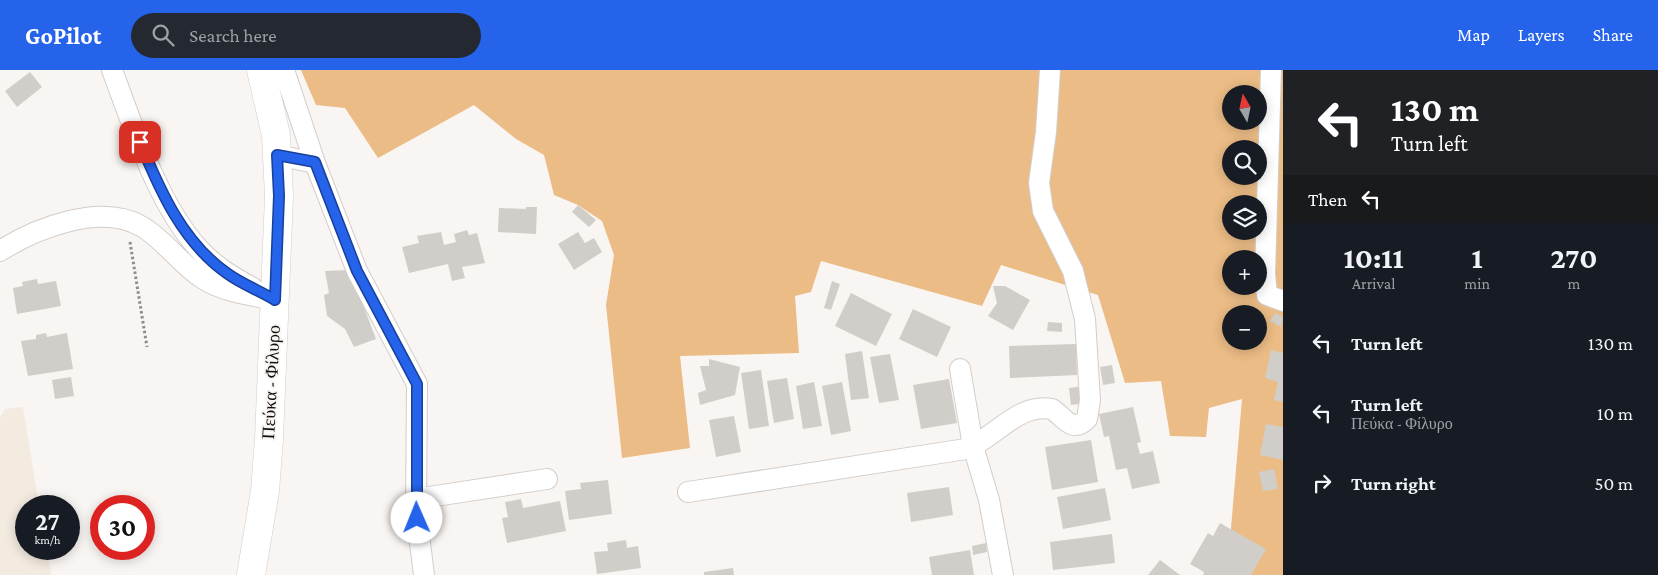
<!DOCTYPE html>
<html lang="en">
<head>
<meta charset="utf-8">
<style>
  :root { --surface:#171b24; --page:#242831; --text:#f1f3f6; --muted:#9ea1a6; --accent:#2563eb }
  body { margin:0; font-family:"Crimson Pro",serif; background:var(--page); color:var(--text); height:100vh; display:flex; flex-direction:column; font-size:19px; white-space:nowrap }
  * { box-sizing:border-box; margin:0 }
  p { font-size:16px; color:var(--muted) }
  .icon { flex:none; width:28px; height:28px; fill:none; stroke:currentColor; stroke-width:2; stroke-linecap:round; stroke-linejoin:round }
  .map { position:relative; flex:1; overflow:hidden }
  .drawer { display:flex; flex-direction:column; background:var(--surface); width:375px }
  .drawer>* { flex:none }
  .banner { background:#202124; color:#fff; overflow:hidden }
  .needle { width:32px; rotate:351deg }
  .buttons { position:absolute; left:1222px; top:15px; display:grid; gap:10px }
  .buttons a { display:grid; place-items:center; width:45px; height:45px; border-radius:50%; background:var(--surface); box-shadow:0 2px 12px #0003; font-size:25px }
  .speed { position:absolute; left:15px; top:425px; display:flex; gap:10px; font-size:25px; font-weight:700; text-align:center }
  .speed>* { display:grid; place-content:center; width:65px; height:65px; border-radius:50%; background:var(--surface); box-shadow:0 2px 12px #0003; line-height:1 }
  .speed small { font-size:12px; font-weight:400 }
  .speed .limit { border:8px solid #d22; background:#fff; color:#111 }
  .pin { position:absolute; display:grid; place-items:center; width:42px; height:42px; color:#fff; margin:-21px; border-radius:10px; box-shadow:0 2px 8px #0006 }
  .me { position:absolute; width:55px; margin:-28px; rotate:359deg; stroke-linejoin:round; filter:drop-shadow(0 0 4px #0008) }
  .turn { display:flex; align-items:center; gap:18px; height:105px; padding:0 25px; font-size:22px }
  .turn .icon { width:65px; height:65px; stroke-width:2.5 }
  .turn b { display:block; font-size:35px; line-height:42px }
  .then { display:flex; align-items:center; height:48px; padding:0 25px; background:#0003; gap:10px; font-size:19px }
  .eta { display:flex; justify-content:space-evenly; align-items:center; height:85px; text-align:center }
  .eta b { font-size:30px; font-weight:700; line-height:35px }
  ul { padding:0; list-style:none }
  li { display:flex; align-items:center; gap:15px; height:70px; padding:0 25px }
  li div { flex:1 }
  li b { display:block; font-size:19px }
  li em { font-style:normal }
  header { display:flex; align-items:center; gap:30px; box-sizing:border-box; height:70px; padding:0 25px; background:var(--accent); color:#fff }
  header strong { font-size:24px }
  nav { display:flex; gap:28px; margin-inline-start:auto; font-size:18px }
  .search { width:350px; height:45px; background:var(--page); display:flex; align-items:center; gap:12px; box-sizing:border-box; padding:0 18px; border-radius:28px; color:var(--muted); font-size:19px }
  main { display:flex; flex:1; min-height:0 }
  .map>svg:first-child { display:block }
  .built { fill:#f3eae0 }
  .green { fill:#ebbc85; fill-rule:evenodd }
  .building { fill:#d1ceca }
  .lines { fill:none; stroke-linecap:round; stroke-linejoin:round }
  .street-casing { stroke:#d1cdca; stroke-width:22 }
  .secondary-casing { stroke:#d1cdca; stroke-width:29 }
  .path { stroke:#8e8c8a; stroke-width:3; stroke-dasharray:2.5 2.5; stroke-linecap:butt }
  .street { stroke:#fff; stroke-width:20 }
  .secondary { stroke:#fff; stroke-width:28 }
  .route-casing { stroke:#184099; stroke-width:12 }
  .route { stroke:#2563eb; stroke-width:9 }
  .labels { text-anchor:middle; stroke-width:4; stroke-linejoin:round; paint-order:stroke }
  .street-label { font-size:18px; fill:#0f0e0d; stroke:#f9f5f2 }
</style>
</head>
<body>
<header>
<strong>GoPilot</strong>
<div class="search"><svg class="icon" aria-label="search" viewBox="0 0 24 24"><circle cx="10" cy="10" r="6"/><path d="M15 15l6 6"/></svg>Search here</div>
<nav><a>Map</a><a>Layers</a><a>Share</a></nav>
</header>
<main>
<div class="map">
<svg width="1283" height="505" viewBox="0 0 1283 505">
  <rect width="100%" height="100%" fill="#f9f5f2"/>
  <path class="built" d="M23 337 39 436H26V479H47L51 505H0V347L5 339Z"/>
  <path class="green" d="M301 0H1283V505H1227L1242 329 1209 338 1206 367 1170 366 1161 311 1125 313 1098 225 1001 195 982 236 821 191 811 222 795 226 799 283 680 286 690 378 622 388 606 235 614 185 602 151 578 135 554 125 544 85 516 69 474 35 378 88 345 38 316 35ZM1231 24H1259V51H1231ZM1231 79H1259V106H1231ZM1231 134H1259V161H1231ZM1231 189H1259V216H1231ZM1231 244H1259V271H1231Z"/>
  <path class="building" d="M30 2 42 17 17 37 5 21Z
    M578 135 596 150 589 157 572 142Z
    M526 137H537L536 164 498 162 499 138 526 139Z
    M467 160 469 165 477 163 485 193 462 197 465 208 452 211 448 194 409 203 402 177 419 173 417 166 441 162 444 175 456 172 454 164Z
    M578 162 585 173 594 168 602 182 574 200 558 174Z
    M350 200 376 269 354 277 345 259 327 246 324 225 329 223 325 201Z
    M37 209 38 214 56 211 61 236 17 244 13 218 23 216 22 212Z
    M832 211 840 214 831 240 824 238Z
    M993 216H1005L1030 230 1013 260 988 246 997 233Z
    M851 223 892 244 876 276 835 256Z
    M913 239 951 257 937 287 899 269Z
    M1275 243 1283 247 1281 257 1270 251Z
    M1048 252 1062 253V262L1047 261Z
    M46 263 47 267 67 263 73 299 28 306 21 271 36 269V265Z
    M1076 274 1077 305 1010 308 1009 276Z
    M1271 280 1283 283V332L1274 330 1278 312 1265 308Z
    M862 281 869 328 851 330 845 284Z
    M890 284 899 330 879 333 870 287Z
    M709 289 740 297 735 325 700 335 698 323 706 320 700 296H709Z
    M1112 295 1115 313 1103 315 1100 297Z
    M761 300 769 356 749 359 741 303Z
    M71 307 74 326 55 329 52 310Z
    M787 308 794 349 774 353 767 311Z
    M949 309 957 353 921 359 913 315Z
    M814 312 822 356 803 359 796 316Z
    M842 312 851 361 831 365 822 316Z
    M1084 316 1086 333 1071 335 1069 318Z
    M1133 337 1141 372 1137 373 1140 384 1153 381 1160 413 1132 419 1127 398 1116 400 1109 366 1104 367 1099 344Z
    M734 346 741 382 716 387 709 350Z
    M1266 354 1283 357V390L1260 385Z
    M1091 370 1098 412 1052 420 1045 377Z
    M1274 399 1278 419 1263 421 1259 402Z
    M608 410 612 444 569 450 565 421 581 419 580 413Z
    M949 417 953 445 911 452 907 423Z
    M1105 418 1111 450 1063 459 1057 427Z
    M521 429 523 438 560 431 566 461 507 473 502 448 508 447 505 432Z
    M1220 453 1266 479 1251 505H1203L1204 502 1190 494 1208 463 1213 466Z
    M1112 464 1115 493 1053 500 1050 472Z
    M626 470 627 478 638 476 641 498 597 504 594 482 608 481 607 473Z
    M986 473 987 482 973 485 972 476Z
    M970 480 974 505H932L929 487Z
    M1160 490 1180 505H1148Z
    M733 498 734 505H704V502Z"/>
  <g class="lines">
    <g class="street-casing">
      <path id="street" d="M112 0C133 56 158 134 198 178 214 196 233 207 253 218
        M284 0 315 93
        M1271 0 1265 204 1267 225 1283 231
        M277 85 315 93 357 201 417 314 416 441 424 505
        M0 181C36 158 100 133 141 156 164 169 180 194 202 208 223 222 250 225 275 230
        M960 299 973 376 989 430 1003 505
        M688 422 966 379C995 368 1017 333 1052 339 1064 347 1072 364 1087 349L1090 330 1085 249 1073 201 1043 141 1039 113 1046 62 1050 0
        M416 429 547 409"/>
    </g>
    <g class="secondary-casing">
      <path id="secondary" d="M251 505 265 421 269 369 279 126 276 65 261 0"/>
    </g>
    <path class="path" d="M130 172 147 277"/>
    <use href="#street" class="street"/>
    <use href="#secondary" class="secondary"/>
  </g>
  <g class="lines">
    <g class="route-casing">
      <path id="route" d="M140 72C160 121 183 173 228 204 242 214 260 221 275 230L279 126 277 85 315 92 357 201 417 314V448"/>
    </g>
    <use href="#route" class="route"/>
  </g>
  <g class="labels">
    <g class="street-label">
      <text transform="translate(271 312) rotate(-87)" y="6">Πεύκα - Φίλυρο</text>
    </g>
  </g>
</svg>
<div class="buttons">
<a><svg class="needle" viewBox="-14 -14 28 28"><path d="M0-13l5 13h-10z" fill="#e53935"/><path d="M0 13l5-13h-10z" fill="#9ea1a6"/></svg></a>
<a><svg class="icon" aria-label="search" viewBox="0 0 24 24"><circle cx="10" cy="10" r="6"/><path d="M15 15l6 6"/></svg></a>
<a><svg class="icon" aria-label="layers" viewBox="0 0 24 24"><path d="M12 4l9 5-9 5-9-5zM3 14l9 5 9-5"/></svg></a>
<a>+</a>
<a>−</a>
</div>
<div class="speed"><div>27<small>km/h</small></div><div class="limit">30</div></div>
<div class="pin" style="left:140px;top:72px;background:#d93025"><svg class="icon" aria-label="arrive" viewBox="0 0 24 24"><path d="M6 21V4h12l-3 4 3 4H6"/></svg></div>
<svg class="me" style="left:417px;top:448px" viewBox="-20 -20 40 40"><circle r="19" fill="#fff"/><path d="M0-13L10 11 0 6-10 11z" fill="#2563eb"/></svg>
</div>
<section class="drawer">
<div class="banner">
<div class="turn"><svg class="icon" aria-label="left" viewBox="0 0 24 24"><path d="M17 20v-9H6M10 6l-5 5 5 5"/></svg><div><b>130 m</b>Turn left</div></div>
<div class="then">Then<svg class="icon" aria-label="left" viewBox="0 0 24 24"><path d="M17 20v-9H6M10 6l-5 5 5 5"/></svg></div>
</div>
<div class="eta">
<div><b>10:11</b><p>Arrival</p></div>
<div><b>1</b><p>min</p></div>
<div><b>270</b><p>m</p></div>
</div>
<ul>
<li><svg class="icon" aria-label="left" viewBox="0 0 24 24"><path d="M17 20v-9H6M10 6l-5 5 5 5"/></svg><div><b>Turn left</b></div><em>130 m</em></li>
<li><svg class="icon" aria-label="left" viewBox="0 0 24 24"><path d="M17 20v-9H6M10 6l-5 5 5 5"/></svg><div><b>Turn left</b><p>Πεύκα - Φίλυρο</p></div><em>10 m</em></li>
<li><svg class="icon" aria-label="right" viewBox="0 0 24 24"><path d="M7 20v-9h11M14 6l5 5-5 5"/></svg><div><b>Turn right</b></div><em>50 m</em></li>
</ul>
</section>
</main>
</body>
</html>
